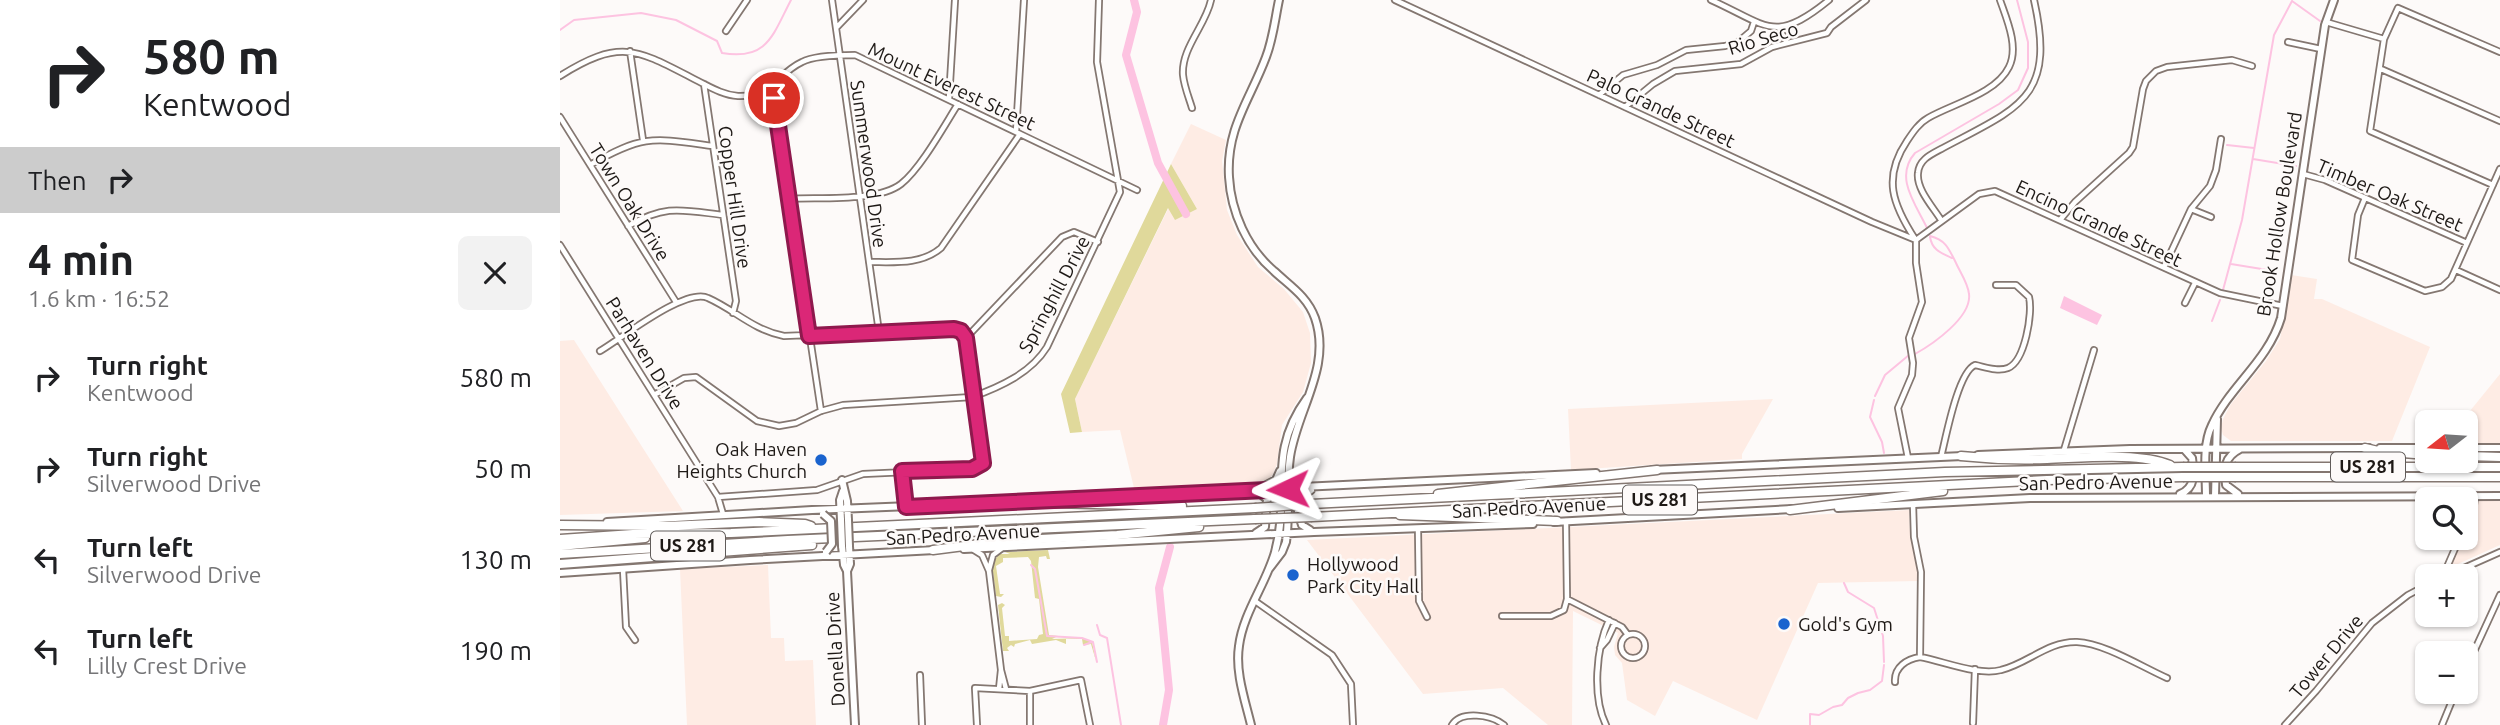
<!DOCTYPE html>
<html lang="en">
<head>
<meta charset="utf-8">
<style>
  :root { --surface:#fff; --page:#f2f2f2; --text:#202124; --muted:#757577 }
  body { margin:0; font-family:Ubuntu,sans-serif; background:var(--page); color:var(--text); height:100vh; display:flex; flex-direction:column; font-size:26px; white-space:nowrap }
  * { box-sizing:border-box; margin:0 }
  p { font-size:23px; color:var(--muted) }
  .icon { flex:none; width:38px; height:38px; fill:none; stroke:currentColor; stroke-width:2; stroke-linecap:round; stroke-linejoin:round }
  .map { position:relative; flex:1; overflow:hidden }
  .side { display:flex; flex-direction:column; background:var(--surface); width:560px }
  .side>* { flex:none }
  .hud { background:#fff; color:var(--text); overflow:hidden }
  .needle { width:46px; rotate:253deg }
  .buttons { position:absolute; left:1855px; top:410px; display:grid; gap:14px }
  .buttons a { display:grid; place-items:center; width:63px; height:63px; border-radius:10px; background:var(--surface); box-shadow:0 2px 5px #0004; font-size:35px }
  .pin { position:absolute; display:grid; place-items:center; width:60px; height:60px; color:#fff; margin:-30px; border:4px solid #fff; border-radius:50%; box-shadow:0 2px 7px #0007 }
  .me { position:absolute; width:77px; margin:-38px; rotate:268deg; stroke-linejoin:round; filter:drop-shadow(0 0 5px #0008) }
  .turn { display:flex; align-items:center; gap:24px; height:147px; padding:0 28px; font-size:32px }
  .turn .icon { width:91px; height:91px; stroke-width:2.5 }
  .turn b { display:block; font-size:49px; line-height:60px }
  .then { display:flex; align-items:center; height:66px; padding:0 28px; background:#0003; gap:14px; font-size:26px }
  .round { display:grid; place-items:center; flex:none; width:74px; height:74px; border-radius:10px; background:var(--page) }
  .overview { display:flex; align-items:center; justify-content:space-between; height:119px; padding:0 28px }
  h1 { font-size:42px; font-weight:700; line-height:52px }
  ul { padding:0; list-style:none }
  li { display:flex; align-items:center; gap:21px; height:91px; padding:0 28px }
  li div { flex:1 }
  li b { display:block; font-size:26px }
  li em { font-style:normal }
  main { display:flex; flex:1; min-height:0 }
  .map>svg:first-child { display:block }
  .built { fill:#feece4 }
  .green { fill:#e0d99b }
  .water { fill:#fdc3e1 }
  .lines { fill:none; stroke-linecap:round; stroke-linejoin:round }
  .stream { stroke:#fdc3e1; stroke-width:2 }
  .river { stroke:#fdc3e1; stroke-width:8 }
  .street-casing { stroke:#847771; stroke-width:8 }
  .secondary-casing { stroke:#847771; stroke-width:10 }
  .highway-casing { stroke:#847771; stroke-width:11 }
  .street { stroke:#fff; stroke-width:4.5 }
  .secondary { stroke:#fff; stroke-width:6 }
  .highway { stroke:#fff; stroke-width:8 }
  .secondary-bridge-casing { stroke:#847771; stroke-width:10; stroke-linecap:butt }
  .highway-bridge-casing { stroke:#847771; stroke-width:11; stroke-linecap:butt }
  .secondary-bridge { stroke:#fff; stroke-width:6 }
  .highway-bridge { stroke:#fff; stroke-width:8 }
  .route-casing { stroke:#8e194d; stroke-width:18 }
  .route { stroke:#db2777; stroke-width:12 }
  .poi-dot { fill:#1a63ce; stroke:#fdfaf9; stroke-width:2.5 }
  .labels { text-anchor:middle; stroke-width:5; stroke-linejoin:round; paint-order:stroke }
  .shield { fill:#fdfaf9; stroke:#615c5a; stroke-width:2 }
  .shield-label { font-size:18px; font-weight:bold; fill:#1e1916 }
  .street-label { font-size:19px; fill:#1e1916; stroke:#fdfaf9 }
  .poi-label { font-size:19px; fill:#1e1916; stroke:#fdfaf9; text-anchor:start }
</style>
</head>
<body>
<main>
<section class="side">
<div class="hud">
<div class="turn"><svg class="icon" aria-label="right" viewBox="0 0 24 24"><path d="M7 20v-9h11M14 6l5 5-5 5"/></svg><div><b>580 m</b>Kentwood</div></div>
<div class="then">Then<svg class="icon" aria-label="right" viewBox="0 0 24 24"><path d="M7 20v-9h11M14 6l5 5-5 5"/></svg></div>
</div>
<div class="overview"><div><h1>4 min</h1><p>1.6 km · 16:52</p></div><a class="round"><svg class="icon" aria-label="close" viewBox="0 0 24 24"><path d="M6 6l12 12M18 6L6 18"/></svg></a></div>
<ul>
<li><svg class="icon" aria-label="right" viewBox="0 0 24 24"><path d="M7 20v-9h11M14 6l5 5-5 5"/></svg><div><b>Turn right</b><p>Kentwood</p></div><em>580 m</em></li>
<li><svg class="icon" aria-label="right" viewBox="0 0 24 24"><path d="M7 20v-9h11M14 6l5 5-5 5"/></svg><div><b>Turn right</b><p>Silverwood Drive</p></div><em>50 m</em></li>
<li><svg class="icon" aria-label="left" viewBox="0 0 24 24"><path d="M17 20v-9H6M10 6l-5 5 5 5"/></svg><div><b>Turn left</b><p>Silverwood Drive</p></div><em>130 m</em></li>
<li><svg class="icon" aria-label="left" viewBox="0 0 24 24"><path d="M17 20v-9H6M10 6l-5 5 5 5"/></svg><div><b>Turn left</b><p>Lilly Crest Drive</p></div><em>190 m</em></li>
</ul>
</section>
<div class="map">
<svg width="1940" height="725" viewBox="0 0 1940 725">
  <rect width="100%" height="100%" fill="#fdfaf9"/>
  <path class="built" d="M631 124 666 140 662 161 667 210 677 235 698 267 724 289 743 312 750 333 751 363 743 392 722 425 717 464 713 474 707 482 574 488 560 430 522 432 515 399 609 207 637 209 611 164Z
    M1731 275 1757 279 1754 299H1762L1870 347 1832 441H1671L1663 435 1661 428 1663 419 1671 404 1706 361 1720 339Z
    M14 340 123 511 0 515V341Z
    M1940 374V444L1906 443V422H1901Z
    M1213 399 1182 454V459L1011 470 1008 409Z
    M1918 501H1940V545L1889 568 1902 537H1906V529Z
    M1349 510 1350 532 1358 562V581L1258 583 1197 720 1113 681 1095 716 1067 700 1062 663 1055 655 1054 647 1058 633 1013 611 1012 725H988L943 688 863 694 747 540Z
    M208 565 211 638H224L225 661 253 660 256 725H127L120 569Z"/>
  <path class="green" d="M611 164 637 209 615 220 608 208 515 399 522 432 510 433 501 394Z
    M488 550 490 559H487L486 556 479 557 478 567 489 635 498 636 492 639 522 638 532 642 536 661 531 644 523 645 522 639H506V644L496 640 472 644 470 640 455 644 454 647 451 645 447 648 449 651H443L438 605 442 603 445 605 442 608 445 636H449V641L477 639 479 635 483 634 479 599 475 598 471 561 468 557 443 558V562L436 566 440 594H444L441 597 436 596 432 564 439 554H450L445 552Z"/>
  <path class="water" d="M1504 296 1542 315 1537 325 1500 308Z"/>
  <g class="lines">
    <path class="stream" d="M1732 1 1760 21
      M0 30 14 20 81 13 116 20 157 41 162 53C208 61 213 34 231 0
      M1667 145 1694 148
      M1693 159 1736 166
      M1367 228C1355 203 1334 177 1355 153L1439 104 1458 90 1468 68V42L1457 0
      M1370 237C1372 250 1381 253 1392 258
      M1671 264 1714 271
      M1663 290 1682 220 1714 35 1732 1
      M1652 321 1660 300
      M1355 354C1373 344 1412 317 1409 294 1408 283 1400 272 1396 263 1389 249 1386 240 1370 236
      M1315 396 1325 375 1349 355
      M1314 400 1310 417 1322 442 1324 453
      M471 565 475 569 487 636 522 638 533 642 537 662
      M1284 583 1288 592 1314 608 1323 636 1324 662
      M537 625 540 635 547 638 561 725
      M524 645 532 642
      M1250 725V714L1259 715 1273 707 1282 705 1288 698 1298 693 1310 690 1322 681 1324 665"/>
    <path class="river" d="M574 0 577 12 566 55 598 163 626 214
      M603 725 609 690 599 588 610 547"/>
    <g class="street-casing">
      <path id="street" d="M272 0 319 332
        M835 0 1312 222 1356 240
        M1151 0C1207 25 1214 45 1269 0
        M1766 22 1824 39
        M277 27 303 0
        M1219 28 1227 43
        M166 31 187 0
        M1728 42 1761 49
        M70 51 83 140
        M1821 69 1940 121
        M0 76C62 37 78 50 138 81 150 87 163 95 178 96 214 97 216 74 242 62 253 56 282 55 295 55L577 190
        M144 84 176 301 173 313
        M210 89 214 98 261 411
        M1039 95 1063 75 1097 65 1126 50 1165 46 1178 42 1191 31 1194 22
        M389 99 395 0
        M1065 107 1093 84 1115 71 1181 64 1212 47 1267 33 1271 27 1306 0
        M632 108C629 98 624 86 623 75 621 48 646 25 651 0
        M0 117 116 302
        M456 132 464 0
        M30 165C84 134 93 138 153 146
        M1743 174 1765 180 1907 243
        M1933 185 1810 131 1824 39 1838 8 1940 52
        M1805 198 1798 215 1792 260 1865 291 1882 287 1891 279 1940 169
        M229 199C259 197 318 202 341 184 361 168 384 126 398 104
        M1631 209 1651 217
        M1381 220C1373 207 1356 189 1358 173 1359 159 1372 154 1383 148 1460 107 1496 98 1474 0
        M1500 220 1515 202 1569 153 1573 147 1583 89 1586 81 1596 71 1607 67 1672 60 1692 66
        M68 226C106 204 122 210 163 215
        M1355 239C1333 205 1322 178 1347 141 1353 132 1359 123 1368 118 1392 104 1436 94 1449 67 1459 47 1447 20 1440 0
        M1356 240 1419 194 1435 191 1660 293 1723 306
        M0 245 158 497 163 514
        M309 262C334 262 361 265 381 248L460 134
        M1604 267 1631 209 1650 186 1656 170 1661 139
        M1896 270 1940 290
        M1625 303 1635 283
        M406 338 502 237 514 232 538 242
        M40 351C62 338 126 287 148 298 175 310 193 330 224 336L395 329 405 335 424 458 421 465 412 469 303 474 257 490 158 497
        M94 395 124 378 136 377 197 421 219 426 236 423 261 411 283 405 412 397C440 387 471 373 487 347L560 192 537 62 539 0
        M1504 450 1534 350
        M1381 457C1386 437 1398 372 1415 365 1425 367 1438 372 1448 368 1465 361 1473 313 1469 297L1456 285H1436
        M1348 458 1338 408 1352 375 1353 363 1349 338 1362 302 1356 263V240
        M342 471 346 507
        M1353 504 1354 537 1361 572 1360 657
        M1906 523 1914 505 1915 496
        M858 529 859 601 867 617
        M414 550 422 555 429 571 441 670 446 689
        M63 569 66 627 75 640
        M429 570 433 555 441 549
        M1886 576 1940 552
        M1886 576 1887 567 1900 537
        M1007 599 1062 627 1068 635
        M695 601 772 655 791 684 793 725
        M942 616H991L1004 610 1007 599 1006 521
        M1061 646a12 12 0 1 1 24 0a12 12 0 1 1-24 0Z
        M1040 648 1047 640 1055 623
        M1906 669 1940 595
        M360 675 362 725
        M1335 682C1334 667 1347 659 1360 657 1383 661 1418 676 1441 670 1467 664 1488 641 1517 642 1544 643 1582 667 1607 678
        M439 689 441 670
        M470 691V725
        M1413 723 1415 669
        M417 725 415 688 470 691 521 680 530 725
        M892 725C901 710 932 715 944 725
        M1046 725C1032 697 1036 648 1049 620
        M1725 725 1756 691 1812 623 1848 595 1867 585
        M1882 725 1896 691"/>
    </g>
    <g class="secondary-casing">
      <path id="secondary" d="M1820 448H1867
        M1906 448H1940
        M1418 455 1570 449 1809 448
        M729 470 734 480 746 486
        M1092 470 1403 456
        M282 480 287 501 288 520
        M703 487 716 480 720 471
        M1620 494C1636 488 1634 473 1632 458L1624 449
        M1678 494 1666 485C1664 468 1664 457 1680 449
        M1646 496C1646 474 1642 445 1652 425 1670 386 1708 361 1721 318L1765 25 1774 0
        M1655 496 1657 419
        M488 499 1036 473
        M1278 508 1470 498 1940 496
        M281 520 280 500 283 491
        M47 522 252 510 449 502
        M994 522 1232 509
        M750 530 742 525 738 512 741 497 751 490
        M696 533 705 527 707 499 697 491
        M282 546 284 565 287 571
        M289 546 290 564 287 571 295 725
        M404 549 754 532 973 524
        M709 569 722 552 726 542C730 514 726 485 730 457 737 410 772 367 755 318 747 296 730 286 714 271 687 248 671 212 669 177 666 128 690 100 706 57 713 39 715 19 719 0
        M0 573 190 560 375 550
        M691 725C685 700 675 672 679 646 683 613 706 584 715 552 731 494 706 454 747 398"/>
    </g>
    <g class="highway-casing">
      <path id="highway" d="M1805 448 1818 451 1867 455
        M1401 456C1429 459 1459 460 1487 459 1522 458 1579 452 1610 465
        M1906 456 1940 457
        M1676 467H1940
        M1676 477H1940
        M878 494 1097 470
        M445 502 622 506
        M751 504 1385 472 1623 467
        M1230 510 1383 491
        M840 515 997 521
        M752 517 1487 480 1623 477
        M0 525 107 526 199 522 245 524 251 526
        M0 539 73 534 171 533 695 508
        M0 546 85 538
        M373 550 443 541 557 535 639 527
        M0 554 228 540 695 519
        M0 564 252 545"/>
    </g>
    <use href="#street" class="street"/>
    <use href="#secondary" class="secondary"/>
    <use href="#highway" class="highway"/>
    <g class="secondary-bridge-casing">
      <path id="secondary-bridge" d="M263 514 271 521 272 544 266 552
        M281 520 282 546
        M288 520 289 546"/>
    </g>
    <g class="highway-bridge-casing">
      <path id="highway-bridge" d="M1623 467H1676
        M1623 477H1676
        M695 508 751 504
        M695 519 752 517"/>
    </g>
    <use href="#secondary-bridge" class="secondary-bridge"/>
    <use href="#highway-bridge" class="highway-bridge"/>
  </g>
  <g class="lines">
    <g class="route-casing">
      <path id="route" d="M214 98 249 336 394 329 401 331 406 338 423 463 412 469 342 471 346 507 728 489"/>
    </g>
    <use href="#route" class="route"/>
  </g>
  <g class="poi-dot">
    <circle cx="261" cy="460" r="7"/>
    <circle cx="733" cy="575" r="7"/>
    <circle cx="1224" cy="624" r="7"/>
  </g>
  <g class="labels">
    <g class="shield">
      <rect x="1771" y="452.5" width="74" height="29" rx="5"/>
      <rect x="1063" y="485.5" width="74" height="29" rx="5"/>
      <rect x="91" y="531.5" width="74" height="29" rx="5"/>
    </g>
    <g class="shield-label">
      <text x="1808" y="473">US 281</text>
      <text x="1100" y="506">US 281</text>
      <text x="128" y="552">US 281</text>
    </g>
    <g class="street-label">
      <text transform="translate(1203 38) rotate(-17)" y="7">Rio Seco</text>
      <text transform="translate(392 86) rotate(25)" y="7">Mount Everest Street</text>
      <text transform="translate(1101 108) rotate(25)" y="7">Palo Grande Street</text>
      <text transform="translate(309 164) rotate(82)" y="7">Summerwood Drive</text>
      <text transform="translate(1830 195) rotate(23)" y="7">Timber Oak Street</text>
      <text transform="translate(175 197) rotate(82)" y="7">Copper Hill Drive</text>
      <text transform="translate(70 202) rotate(58)" y="7">Town Oak Drive</text>
      <text transform="translate(1719 214) rotate(-81)" y="7">Brook Hollow Boulevard</text>
      <text transform="translate(1539 223) rotate(25)" y="7">Encino Grande Street</text>
      <text transform="translate(494 294) rotate(-62)" y="7">Springhill Drive</text>
      <text transform="translate(85 353) rotate(58)" y="7">Parhaven Drive</text>
      <text transform="translate(1536 482) rotate(-1)" y="7">San Pedro Avenue</text>
      <text transform="translate(969 507) rotate(-3)" y="7">San Pedro Avenue</text>
      <text transform="translate(403 534) rotate(-3)" y="7">San Pedro Avenue</text>
      <text transform="translate(275 649) rotate(-93)" y="7">Donella Drive</text>
      <text transform="translate(1766 656) rotate(-50)" y="7">Tower Drive</text>
    </g>
    <g class="poi-label">
      <text x="247" y="456" text-anchor="end">Oak Haven<tspan x="247" dy="22">Heights Church</tspan></text>
      <text x="747" y="571">Hollywood<tspan x="747" dy="22">Park City Hall</tspan></text>
      <text x="1238" y="631">Gold's Gym</text>
    </g>
  </g>
</svg>
<div class="buttons">
<a><svg class="needle" viewBox="-14 -14 28 28"><path d="M0-13l5 13h-10z" fill="#e53935"/><path d="M0 13l5-13h-10z" fill="#757577"/></svg></a>
<a><svg class="icon" aria-label="search" viewBox="0 0 24 24"><circle cx="10" cy="10" r="6"/><path d="M15 15l6 6"/></svg></a>
<a>+</a>
<a>−</a>
</div>
<div class="pin" style="left:214px;top:98px;background:#d93025"><svg class="icon" aria-label="arrive" viewBox="0 0 24 24"><path d="M6 21V4h12l-3 4 3 4H6"/></svg></div>
<svg class="me" style="left:728px;top:489px" viewBox="-20 -20 40 40"><path d="M0-17L14 15 0 8-14 15z" fill="#db2777" stroke="#fff" stroke-width="4"/></svg>
</div>
</main>
</body>
</html>
